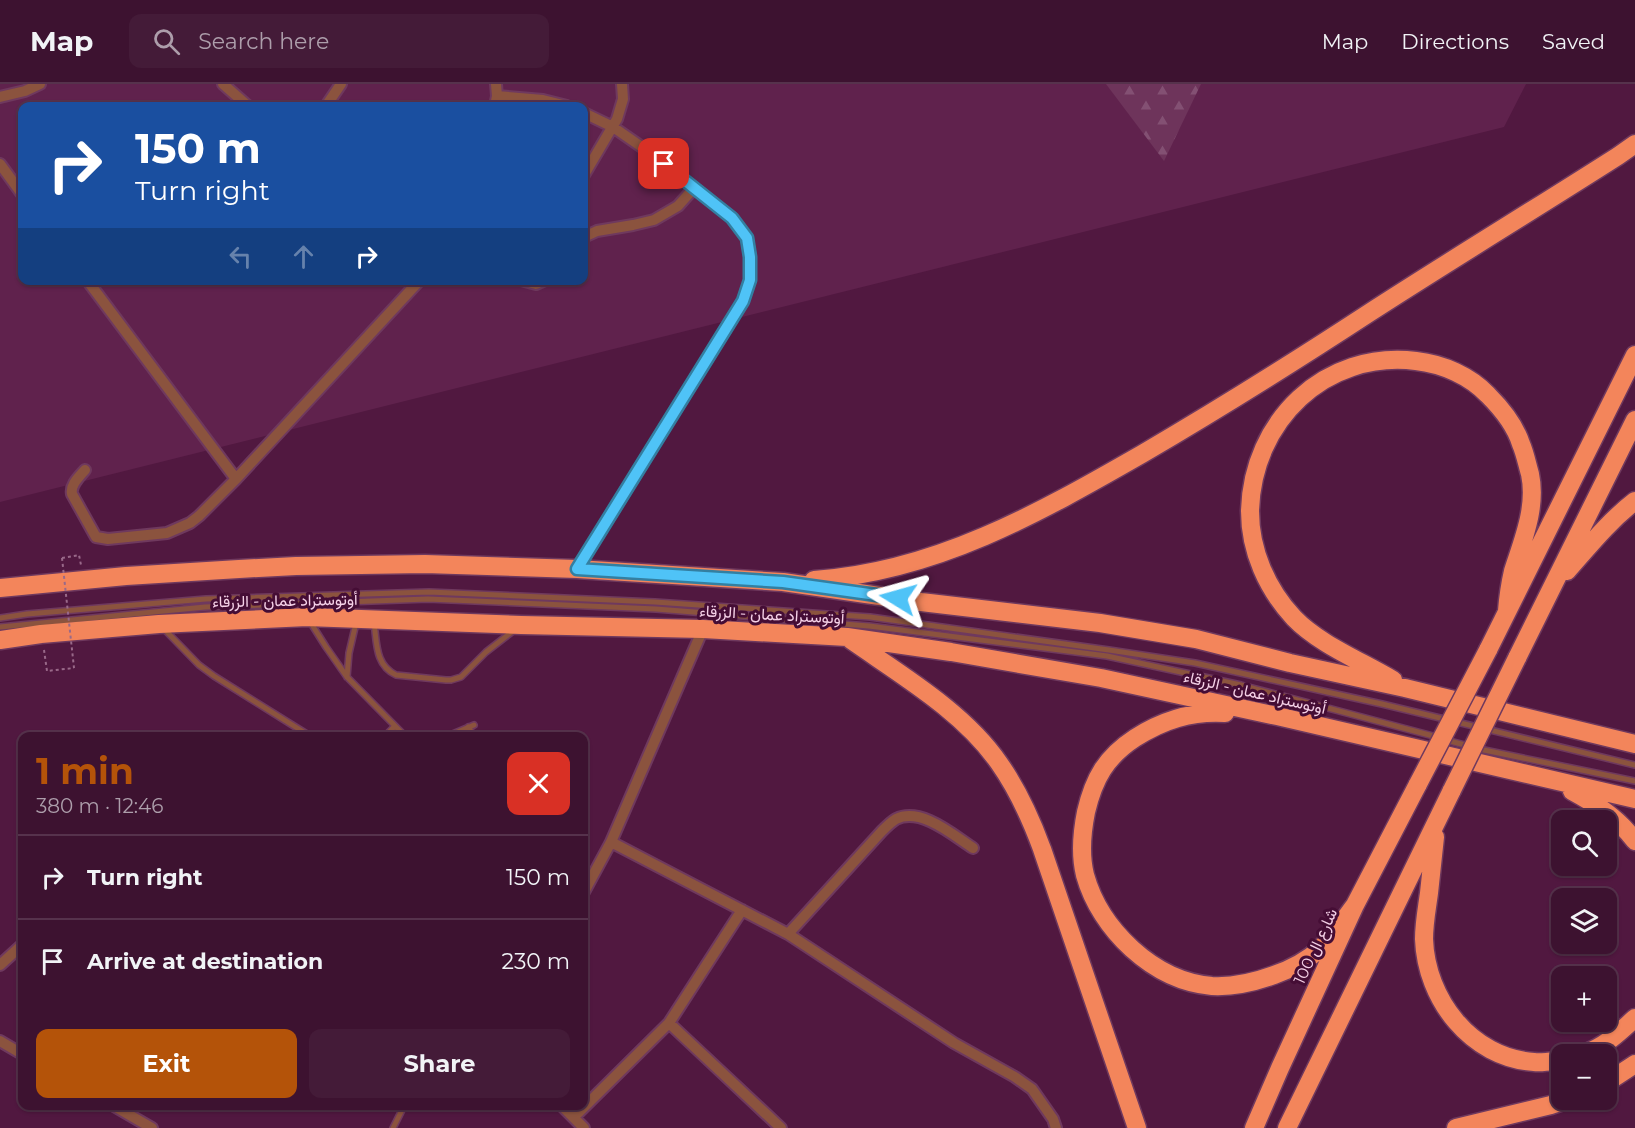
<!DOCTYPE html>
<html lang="en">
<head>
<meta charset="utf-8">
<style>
  :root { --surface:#3d1230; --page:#441b38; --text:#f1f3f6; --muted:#ad9eab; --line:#56324c; --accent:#b45309 }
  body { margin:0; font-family:Montserrat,Vazirmatn,sans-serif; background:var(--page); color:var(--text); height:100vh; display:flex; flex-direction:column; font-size:22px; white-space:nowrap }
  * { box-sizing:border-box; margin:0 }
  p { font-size:20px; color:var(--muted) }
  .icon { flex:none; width:33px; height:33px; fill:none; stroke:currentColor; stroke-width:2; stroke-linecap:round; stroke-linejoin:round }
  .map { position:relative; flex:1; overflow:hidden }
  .panel { position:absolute; left:18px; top:648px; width:570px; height:378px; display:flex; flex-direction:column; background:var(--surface); border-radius:12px; box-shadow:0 2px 4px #0004,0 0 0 2px var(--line) }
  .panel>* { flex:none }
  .guide { position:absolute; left:18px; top:18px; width:570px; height:183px; border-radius:12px; box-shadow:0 2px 4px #0004,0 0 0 2px var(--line); background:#1a4fa0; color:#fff; overflow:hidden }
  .fabs { position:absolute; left:1551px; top:726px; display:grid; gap:12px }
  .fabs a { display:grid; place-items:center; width:66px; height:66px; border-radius:12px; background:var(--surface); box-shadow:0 2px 4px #0004,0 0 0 2px var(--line); font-size:30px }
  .pin { position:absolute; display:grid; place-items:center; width:51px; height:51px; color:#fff; margin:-26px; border-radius:12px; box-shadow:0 3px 9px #0006 }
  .me { position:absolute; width:66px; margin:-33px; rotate:278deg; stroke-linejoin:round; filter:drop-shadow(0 0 4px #0008) }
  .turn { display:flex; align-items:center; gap:21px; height:126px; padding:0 18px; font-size:27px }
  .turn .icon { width:78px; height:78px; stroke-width:2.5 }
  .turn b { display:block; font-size:42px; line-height:51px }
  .lanes { display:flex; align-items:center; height:57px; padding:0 18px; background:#0003; justify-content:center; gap:30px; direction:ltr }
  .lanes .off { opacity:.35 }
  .round { display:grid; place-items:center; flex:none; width:63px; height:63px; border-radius:12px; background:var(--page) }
  .summary { display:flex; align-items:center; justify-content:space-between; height:102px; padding:0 18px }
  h1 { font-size:36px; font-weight:700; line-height:45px; color:var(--accent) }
  .button { display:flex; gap:12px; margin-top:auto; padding:12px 18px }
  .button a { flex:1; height:69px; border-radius:12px; background:var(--accent); color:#fff; font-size:24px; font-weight:700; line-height:69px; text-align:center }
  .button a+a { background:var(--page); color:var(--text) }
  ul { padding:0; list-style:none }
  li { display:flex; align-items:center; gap:18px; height:84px; padding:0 18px; border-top:2px solid var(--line) }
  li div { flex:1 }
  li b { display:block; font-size:22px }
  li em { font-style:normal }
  header { display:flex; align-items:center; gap:36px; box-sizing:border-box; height:84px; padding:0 30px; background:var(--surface); border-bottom:2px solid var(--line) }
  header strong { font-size:28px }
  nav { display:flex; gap:33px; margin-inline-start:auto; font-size:21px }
  .search { width:420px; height:54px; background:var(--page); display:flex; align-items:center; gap:15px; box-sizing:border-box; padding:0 21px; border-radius:12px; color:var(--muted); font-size:22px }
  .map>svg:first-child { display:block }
  .built { fill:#60224d; fill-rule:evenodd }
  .forest { fill:url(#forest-firs) }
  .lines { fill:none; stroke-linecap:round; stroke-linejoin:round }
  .lane-casing { stroke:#6f395e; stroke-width:8 }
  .street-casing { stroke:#6f395e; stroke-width:14 }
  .highway-casing { stroke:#6f395e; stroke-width:21 }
  .path { stroke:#996989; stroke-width:2; stroke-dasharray:3 3; stroke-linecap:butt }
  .lane { stroke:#8b533e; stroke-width:5 }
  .street { stroke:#8b533e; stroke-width:10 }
  .highway { stroke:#f3855b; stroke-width:18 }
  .highway-bridge-casing { stroke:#6f395e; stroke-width:21; stroke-linecap:butt }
  .path-bridge { stroke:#996989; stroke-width:2; stroke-dasharray:3 3; stroke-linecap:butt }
  .highway-bridge { stroke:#f3855b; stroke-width:18 }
  .route-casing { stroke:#337fa1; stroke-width:15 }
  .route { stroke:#4fc3f7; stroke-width:10 }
  .labels { text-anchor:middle; stroke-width:6; stroke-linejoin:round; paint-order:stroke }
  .street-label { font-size:16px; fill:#f5d1e7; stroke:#450d35 }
</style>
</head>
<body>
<header>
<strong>Map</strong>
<div class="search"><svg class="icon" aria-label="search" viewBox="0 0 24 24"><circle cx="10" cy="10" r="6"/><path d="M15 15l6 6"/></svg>Search here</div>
<nav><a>Map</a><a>Directions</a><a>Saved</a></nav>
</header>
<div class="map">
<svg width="1635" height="1044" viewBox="0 0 1635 1044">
  <defs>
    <pattern id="forest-firs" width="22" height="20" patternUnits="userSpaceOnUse" patternTransform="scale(1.5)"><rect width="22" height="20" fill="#6e345b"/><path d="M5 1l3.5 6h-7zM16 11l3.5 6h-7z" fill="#835073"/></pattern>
  </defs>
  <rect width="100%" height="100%" fill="#511840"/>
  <path class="built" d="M0 0H1526L1504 43 0 418ZM22 22H584V196H22Z"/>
  <path class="forest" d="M1106 0H1201L1164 77Z"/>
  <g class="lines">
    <g class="lane-casing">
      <path id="lane" d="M0 534 27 530 206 515 429 508 655 518 870 533 1109 566 1195 579 1382 620 1635 681
        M309 536 326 563 347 593 405 652
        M374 539C377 559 375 581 396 591L446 596H451L461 593 486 568 513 547
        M0 543 205 523 428 515 656 525 869 542 1107 572 1241 601 1437 653
        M164 545 199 581 214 592 310 652
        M347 593 349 569 356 539
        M468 643 474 652
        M385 652 394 643
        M448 652 474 641
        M1446 656 1484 666 1635 697
        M393 1044 404 1022"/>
    </g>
    <g class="street-casing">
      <path id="street" d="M223 0 248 22
        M497 12 543 16 567 22
        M0 13 25 7 40 0
        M326 22 341 0
        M495 22 497 12 496 0
        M0 80 22 110
        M584 91 617 35 623 15 622 0
        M584 153 597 147 633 141 654 136 678 122 694 104
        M87 196 236 395
        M521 196 536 200 545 196
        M85 386C79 393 70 401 72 410L96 453 108 455 167 449 190 439 199 432 236 395 420 196
        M577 485 743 217 750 196V173L747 154 732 134 649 68 613 43 584 29
        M611 758 788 850 954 959 1015 993 1032 1005 1053 1035 1056 1044
        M584 808 611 758 703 545
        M788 850 882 747C886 743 891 738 896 735 921 723 953 751 973 764
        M0 881 22 861
        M669 939 781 1044
        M0 957 22 970
        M114 1022 152 1044
        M562 1022 584 1044
        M574 1033 669 939 742 826"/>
    </g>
    <g class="highway-casing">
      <path id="highway" d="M1567 487C1589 462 1609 437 1635 417
        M814 496C935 488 1039 429 1142 370 1219 325 1294 278 1369 229 1451 176 1535 125 1618 72L1635 60
        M0 504 126 492 239 485 296 482 425 480 577 485 783 498 921 518 1100 539 1196 555 1290 579 1405 604 1635 660
        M0 556 41 550 159 540 307 533 521 541 703 545 847 553 951 568 1101 594 1277 632 1635 715
        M851 556C901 591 964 628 999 679 1018 706 1031 735 1042 765L1137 1044
        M1488 566 1635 271
        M1517 574 1635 336
        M1393 596C1361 577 1319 560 1294 534 1267 505 1250 467 1250 427 1252 337 1325 266 1416 277 1443 280 1470 292 1488 311 1502 325 1515 341 1521 360 1525 369 1527 380 1530 390 1537 423 1523 456 1513 487 1510 500 1508 514 1507 527
        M1225 629C1191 627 1163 636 1135 654 1106 673 1094 694 1086 728 1082 748 1080 771 1085 791 1100 845 1153 897 1212 902 1232 903 1255 898 1274 891 1291 885 1308 876 1321 864 1334 852 1344 835 1355 821
        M1572 707C1596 720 1618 734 1635 757
        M1435 753C1433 772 1431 790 1429 809 1427 824 1424 839 1424 855 1426 915 1471 974 1534 978 1543 979 1553 977 1562 976
        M1583 970C1603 964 1620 948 1635 934
        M1606 999 1635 980
        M1254 1044 1280 984 1355 821 1418 700
        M1287 1044 1452 706
        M1456 1044 1551 1021 1566 1016"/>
    </g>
    <path class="path" d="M62 474 79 471 81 481
      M44 566 47 587 74 584"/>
    <use href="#lane" class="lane"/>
    <use href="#street" class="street"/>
    <use href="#highway" class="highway"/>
    <g class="highway-bridge-casing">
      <path id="highway-bridge" d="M1418 700 1488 566
        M1452 706 1517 574"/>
    </g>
    <path class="path-bridge" d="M62 474 74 584"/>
    <use href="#highway-bridge" class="highway-bridge"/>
  </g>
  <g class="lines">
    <g class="route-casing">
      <path id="route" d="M664 80 732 134 747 154 750 173V196L743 217 577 485 783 498 898 514"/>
    </g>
    <use href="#route" class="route"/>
  </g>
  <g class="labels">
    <g class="street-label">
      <text transform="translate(285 516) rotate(-1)" y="6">أوتوستراد عمان - الزرقاء</text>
      <text transform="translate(772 530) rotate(3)" y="6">أوتوستراد عمان - الزرقاء</text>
      <text transform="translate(1255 608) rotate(13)" y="6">أوتوستراد عمان - الزرقاء</text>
      <text transform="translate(1315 862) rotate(-65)" y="6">شارع ال 100</text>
    </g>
  </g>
</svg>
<div class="fabs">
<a><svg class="icon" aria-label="search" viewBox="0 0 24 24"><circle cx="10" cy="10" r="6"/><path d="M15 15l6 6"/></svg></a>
<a><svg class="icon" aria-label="layers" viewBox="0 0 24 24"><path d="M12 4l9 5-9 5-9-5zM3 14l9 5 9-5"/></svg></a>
<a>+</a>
<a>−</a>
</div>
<div class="pin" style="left:664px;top:80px;background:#d93025"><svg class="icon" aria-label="arrive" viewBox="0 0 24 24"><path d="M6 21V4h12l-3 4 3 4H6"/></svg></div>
<svg class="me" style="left:898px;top:514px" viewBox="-20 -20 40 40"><path d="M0-17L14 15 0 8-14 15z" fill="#4fc3f7" stroke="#fff" stroke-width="4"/></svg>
<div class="guide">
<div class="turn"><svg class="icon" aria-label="right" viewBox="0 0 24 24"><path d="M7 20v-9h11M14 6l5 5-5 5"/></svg><div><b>150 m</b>Turn right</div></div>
<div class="lanes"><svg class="icon off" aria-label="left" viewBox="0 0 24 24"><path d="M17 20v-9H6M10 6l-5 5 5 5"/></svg><svg class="icon off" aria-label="ahead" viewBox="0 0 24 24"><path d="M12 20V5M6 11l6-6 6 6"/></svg><svg class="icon" aria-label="right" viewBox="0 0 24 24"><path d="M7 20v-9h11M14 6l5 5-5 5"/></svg></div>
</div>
<section class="panel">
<div class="summary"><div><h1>1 min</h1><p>380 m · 12:46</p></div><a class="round" style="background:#d93025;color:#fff"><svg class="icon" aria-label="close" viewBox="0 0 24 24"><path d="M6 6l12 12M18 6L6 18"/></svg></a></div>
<ul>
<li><svg class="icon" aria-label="right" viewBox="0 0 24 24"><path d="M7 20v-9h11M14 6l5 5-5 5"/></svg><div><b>Turn right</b></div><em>150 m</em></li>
<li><svg class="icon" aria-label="arrive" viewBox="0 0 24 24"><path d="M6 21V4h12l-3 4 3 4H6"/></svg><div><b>Arrive at destination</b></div><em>230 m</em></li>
</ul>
<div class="button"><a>Exit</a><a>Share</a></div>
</section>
</div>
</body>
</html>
